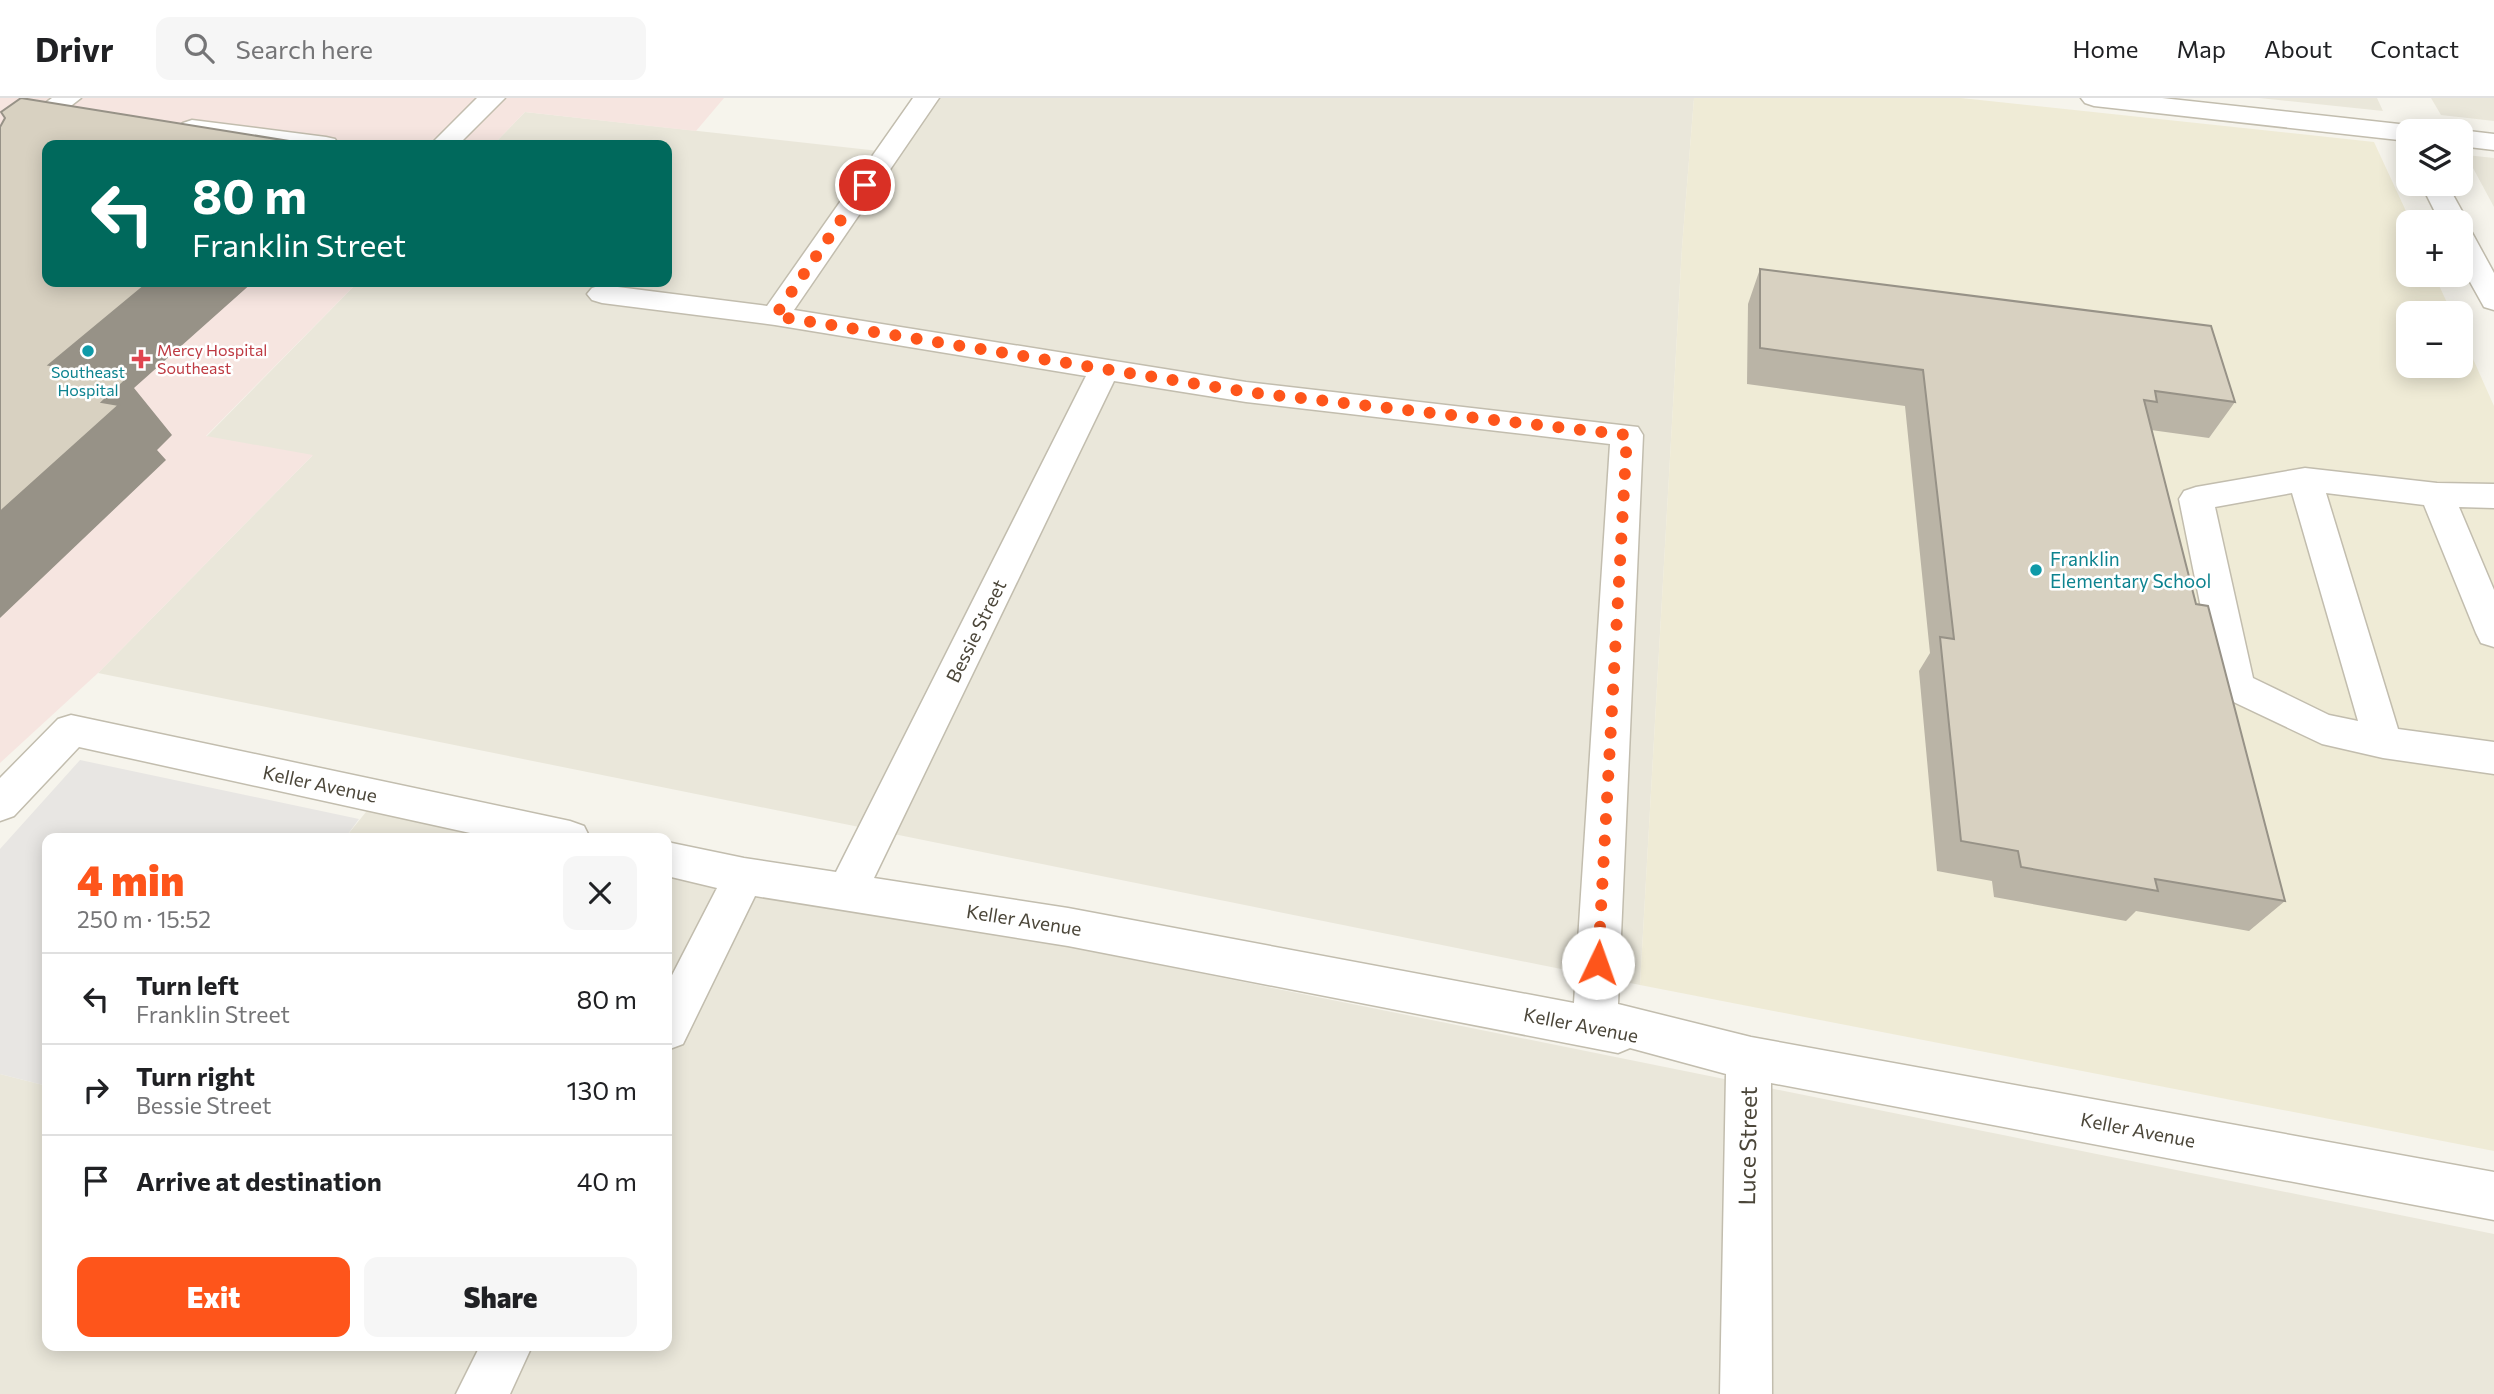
<!DOCTYPE html>
<html lang="en">
<head>
<meta charset="utf-8">
<style>
  :root { --surface:#fff; --page:#f6f6f6; --text:#202124; --muted:#757577; --line:#e0e0e0; --accent:#fe551b }
  body { margin:0; font-family:Commissioner,sans-serif; background:var(--page); color:var(--text); height:100vh; display:flex; flex-direction:column; font-size:26px; white-space:nowrap }
  * { box-sizing:border-box; margin:0 }
  p { font-size:23px; color:var(--muted) }
  .icon { flex:none; width:38px; height:38px; fill:none; stroke:currentColor; stroke-width:2; stroke-linecap:round; stroke-linejoin:round }
  .map { position:relative; flex:1; overflow:hidden }
  .sheet { position:absolute; left:42px; top:735px; width:630px; height:518px; display:flex; flex-direction:column; background:var(--surface); border-radius:14px; box-shadow:0 4px 18px #0003 }
  .sheet>* { flex:none }
  .guide { position:absolute; left:42px; top:42px; width:630px; height:147px; border-radius:14px; box-shadow:0 4px 18px #0003; background:#00695c; color:#fff; overflow:hidden }
  .tools { position:absolute; left:2396px; top:21px; display:grid; gap:14px }
  .tools a { display:grid; place-items:center; width:77px; height:77px; border-radius:14px; background:var(--surface); box-shadow:0 4px 18px #0003; font-size:35px }
  .pin { position:absolute; display:grid; place-items:center; width:60px; height:60px; color:#fff; margin:-30px; border:4px solid #fff; border-radius:50%; box-shadow:0 2px 7px #0007 }
  .me { position:absolute; width:77px; margin:-38px; rotate:3deg; stroke-linejoin:round; filter:drop-shadow(0 0 5px #0008) }
  .turn { display:flex; align-items:center; gap:24px; height:147px; padding:0 35px; font-size:32px }
  .turn .icon { width:91px; height:91px; stroke-width:2.5 }
  .turn b { display:block; font-size:49px; line-height:60px }
  .round { display:grid; place-items:center; flex:none; width:74px; height:74px; border-radius:14px; background:var(--page) }
  .summary { display:flex; align-items:center; justify-content:space-between; height:119px; padding:0 35px }
  h1 { font-size:42px; font-weight:800; line-height:52px; color:var(--accent) }
  .primary-button { display:flex; gap:14px; margin-top:auto; padding:14px 35px }
  .primary-button a { flex:1; height:80px; border-radius:14px; background:var(--accent); color:#fff; font-size:28px; font-weight:800; line-height:80px; text-align:center }
  .primary-button a+a { background:var(--page); color:var(--text) }
  ul { padding:0; list-style:none }
  li { display:flex; align-items:center; gap:21px; height:91px; padding:0 35px; border-top:2px solid var(--line) }
  li div { flex:1 }
  li b { display:block; font-size:26px }
  li em { font-style:normal }
  header { display:flex; align-items:center; gap:42px; box-sizing:border-box; height:98px; padding:0 35px; background:var(--surface); border-bottom:2px solid var(--line) }
  header strong { font-size:33px }
  nav { display:flex; gap:38px; margin-inline-start:auto; font-size:24px }
  .search { width:490px; height:63px; background:var(--page); display:flex; align-items:center; gap:18px; box-sizing:border-box; padding:0 24px; border-radius:14px; color:var(--muted); font-size:26px }
  .map>svg:first-child { display:block }
  .residential { fill:#eae7da }
  .education { fill:#efebd6 }
  .medical { fill:#f6e5e0 }
  .parking { fill:#e8e6e3 }
  .lines { fill:none; stroke-linecap:round; stroke-linejoin:round }
  .minor-casing { stroke:#c2bdae; stroke-width:3 }
  .minor { fill:#fff; fill-rule:evenodd }
  .wall { fill:#bab4a6 }
  .shaded-wall { fill:#979287 }
  .building { fill:#d8d1c1; stroke:#979287; stroke-width:2 }
  .route { stroke:#fe551b; stroke-width:12; stroke-dasharray:0 21.6 }
  .culture-dot { fill:#0f9aa8; stroke:#fff; stroke-width:2.5 }
  .health-dot { fill:#e0444e; stroke:#fff; stroke-width:2.5 }
  .labels { text-anchor:middle; stroke-width:5; stroke-linejoin:round; paint-order:stroke }
  .far-health-label { font-size:16px; fill:#be3a42; stroke:#fff; text-anchor:start }
  .far-culture-label { font-size:16px; fill:#0d838f; stroke:#fff }
  .culture-label { font-size:19px; fill:#0d838f; stroke:#fff; text-anchor:start }
  .street-label { font-size:19px; fill:#4b4639; stroke:#fff }
  .near-street-label { font-size:23px; fill:#4b4639; stroke:#fff }
</style>
</head>
<body>
<header>
<strong>Drivr</strong>
<div class="search"><svg class="icon" aria-label="search" viewBox="0 0 24 24"><circle cx="10" cy="10" r="6"/><path d="M15 15l6 6"/></svg>Search here</div>
<nav><a>Home</a><a>Map</a><a>About</a><a>Contact</a></nav>
</header>
<div class="map">
<svg width="2494" height="1296" viewBox="0 0 2494 1296">
  <rect width="100%" height="100%" fill="#f6f4ec"/>
  <path class="residential" d="M936 0H1694L1682 149 1640 887 98 575 312 358 206 339 358 184H667V47H493L525 14 897 55Z
    M2259 0H2377L2383 13Z
    M2431 0H2494V23L2441 17Z
    M2466 57 2494 60V109Z
    M370 709 527 740H345Z
    M667 768 2494 1136V1296H0V976L47 988V1248H667Z"/>
  <path class="education" d="M1694 0H1961L2374 44 2411 124H2408V177H2434L2452 215H2408V268H2460L2461 234 2494 308V1053L1640 887 1682 149Z"/>
  <path class="medical" d="M0 0H724L696 33 525 14 493 47H47V184H358L206 338 313 357 98 575 0 665Z"/>
  <path class="parking" d="M80 662 359 721 345 740H47V988L0 976V751Z"/>
  <g class="lines">
    <g class="minor-casing">
      <path id="minor" d="M52 0H81L9 56 0 58V38Z
        M477 0H505L458 47H430Z
        M913 0H939L794 212 1246 284 1638 329 1643 337 1618 906 1751 939 2494 1074V1122L1771 985 1772 1296H1720L1726 976 1630 950 1618 955 1068 848 755 798 683 946 667 952V887L717 790 667 778V744L744 760 836 774 1086 278 775 227 602 205 592 202 587 196 592 190 602 187 767 208ZM1114 283 1246 304 1610 346 1574 905 1068 810 874 780Z
        M2081 0H2162L2408 27 2417 30 2420 33H2408V43L2094 8 2085 5Z
        M192 22 326 39 335 41 339 47H267L197 38 186 47H157L183 25Z
        M2460 32 2494 36V52L2460 48V33H2456Z
        M2421 86H2447L2468 124 2464 130 2470 131 2494 175V212L2484 209 2460 166V124H2440Z
        M2305 370 2437 385 2494 386V410L2459 409 2494 492V549L2481 545 2476 535 2424 407 2326 395 2398 631 2494 644V676L2383 660 2322 646 2223 599 2217 589 2179 401 2184 393 2196 389ZM2292 395 2358 623 2329 617 2253 580 2215 409Z
        M71 617 570 723 584 728 590 740H493L79 649 14 718 0 723V680L58 621Z
        M480 1248H532L510 1296H456Z"/>
    </g>
    <use href="#minor" class="minor"/>
  </g>
  <path class="wall" d="M1760 171 2235 304 2209 340 2151 332 2196 506 2285 803 2249 833 2136 813 2126 823 1994 799 1992 783 1937 773 1919 573 1930 555 1905 308 1747 286 1748 206Z"/>
  <path class="shaded-wall" d="M149 184H253L134 290 172 337 157 352 166 362 0 520V414L49 267Z"/>
  <path class="building" d="M21 0 314 47H47V184H149L49 267 127 281 102 304 119 307 0 414V29L5 20 1 14Z
    M1760 171 2211 228 2235 304 2155 293 2157 304 2144 302 2196 506 2208 508 2285 803 2155 781 2158 793 2021 769 2018 753 1961 743 1940 539 1954 541 1923 272 1760 250Z"/>
  <g class="lines">
    <path class="route" d="M865 87 775 218 1247 294 1627 337 1598 865"/>
  </g>
  <g class="culture-dot">
    <circle cx="88" cy="253" r="7"/>
    <circle cx="2036" cy="472" r="7"/>
  </g>
  <path class="health-dot" d="M137.5 250.5h7v7h7v7h-7v7h-7v-7h-7v-7h7z"/>
  <g class="labels">
    <g class="far-health-label">
      <text x="157" y="258">Mercy Hospital<tspan x="157" dy="18">Southeast</tspan></text>
    </g>
    <g class="far-culture-label">
      <text x="88" y="280">Southeast<tspan x="88" dy="18">Hospital</tspan></text>
    </g>
    <g class="culture-label">
      <text x="2050" y="468">Franklin<tspan x="2050" dy="22">Elementary School</tspan></text>
    </g>
    <g class="street-label">
      <text transform="translate(976 533) rotate(-64)" y="7">Bessie Street</text>
      <text transform="translate(320 686) rotate(12)" y="7">Keller Avenue</text>
      <text transform="translate(1024 822) rotate(9)" y="7">Keller Avenue</text>
      <text transform="translate(1581 927) rotate(11)" y="7">Keller Avenue</text>
      <text transform="translate(2138 1032) rotate(11)" y="7">Keller Avenue</text>
    </g>
    <g class="near-street-label">
      <text transform="translate(1748 1048) rotate(-89)" y="8">Luce Street</text>
    </g>
  </g>
</svg>
<div class="tools">
<a><svg class="icon" aria-label="layers" viewBox="0 0 24 24"><path d="M12 4l9 5-9 5-9-5zM3 14l9 5 9-5"/></svg></a>
<a>+</a>
<a>−</a>
</div>
<div class="pin" style="left:865px;top:87px;background:#d93025"><svg class="icon" aria-label="arrive" viewBox="0 0 24 24"><path d="M6 21V4h12l-3 4 3 4H6"/></svg></div>
<svg class="me" style="left:1598px;top:865px" viewBox="-20 -20 40 40"><circle r="19" fill="#fff"/><path d="M0-13L10 11 0 6-10 11z" fill="#fe551b"/></svg>
<div class="guide">
<div class="turn"><svg class="icon" aria-label="left" viewBox="0 0 24 24"><path d="M17 20v-9H6M10 6l-5 5 5 5"/></svg><div><b>80 m</b>Franklin Street</div></div>
</div>
<section class="sheet">
<div class="summary"><div><h1>4 min</h1><p>250 m · 15:52</p></div><a class="round"><svg class="icon" aria-label="close" viewBox="0 0 24 24"><path d="M6 6l12 12M18 6L6 18"/></svg></a></div>
<ul>
<li><svg class="icon" aria-label="left" viewBox="0 0 24 24"><path d="M17 20v-9H6M10 6l-5 5 5 5"/></svg><div><b>Turn left</b><p>Franklin Street</p></div><em>80 m</em></li>
<li><svg class="icon" aria-label="right" viewBox="0 0 24 24"><path d="M7 20v-9h11M14 6l5 5-5 5"/></svg><div><b>Turn right</b><p>Bessie Street</p></div><em>130 m</em></li>
<li><svg class="icon" aria-label="arrive" viewBox="0 0 24 24"><path d="M6 21V4h12l-3 4 3 4H6"/></svg><div><b>Arrive at destination</b></div><em>40 m</em></li>
</ul>
<div class="primary-button"><a>Exit</a><a>Share</a></div>
</section>
</div>
</body>
</html>
